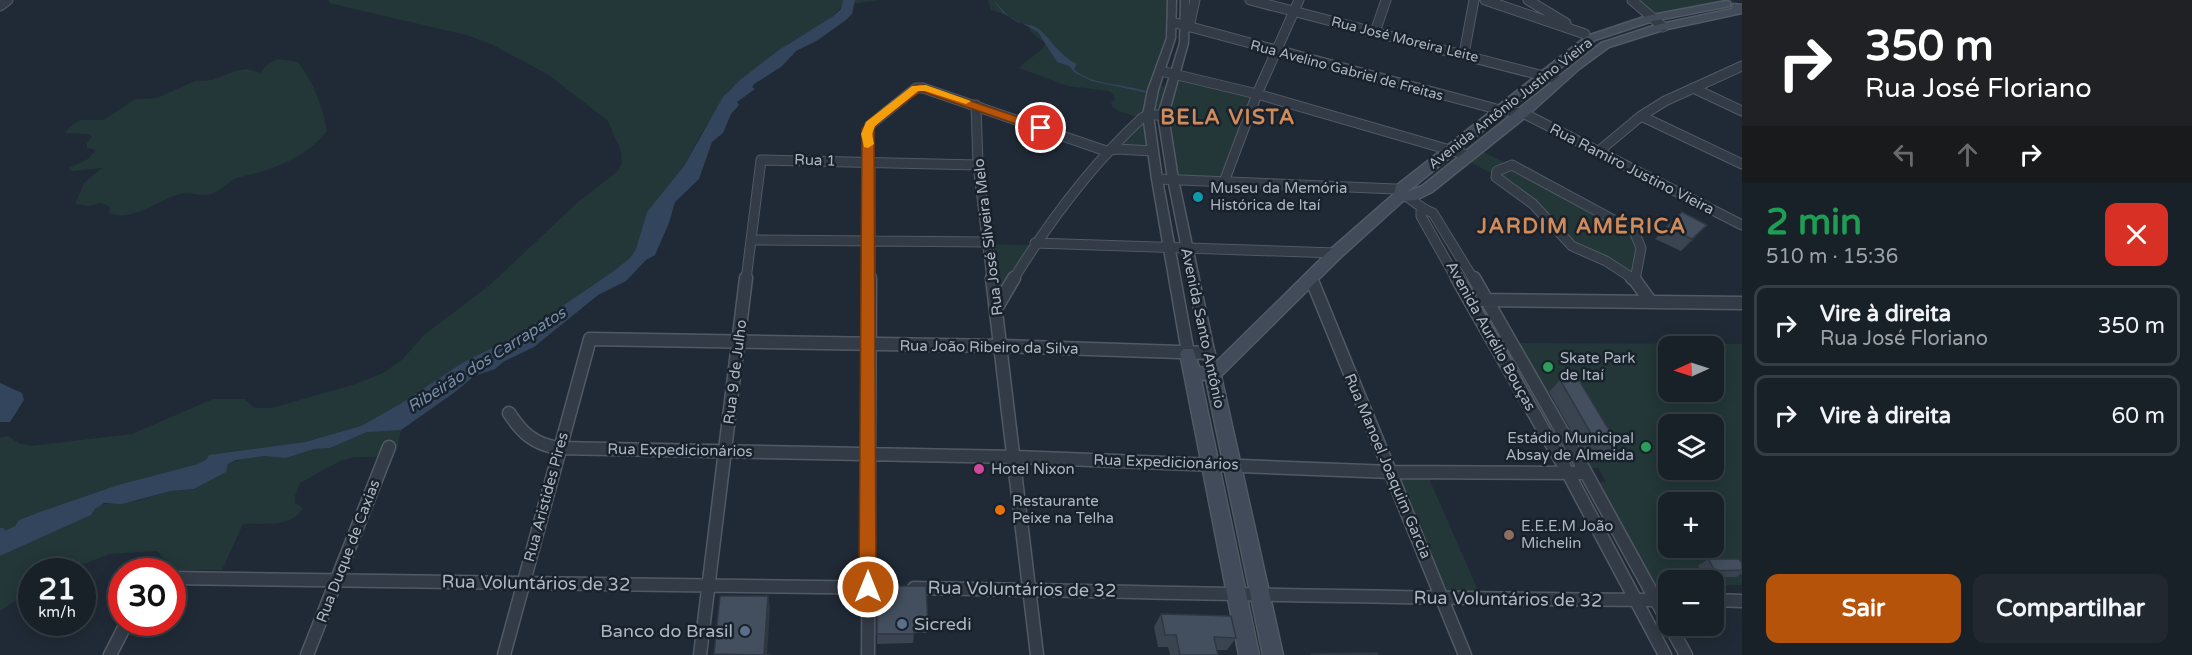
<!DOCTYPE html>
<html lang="pt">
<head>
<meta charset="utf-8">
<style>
  :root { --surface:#182028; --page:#212830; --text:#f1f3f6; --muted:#9fa3a8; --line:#363e45; --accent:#b45309 }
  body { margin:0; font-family:"Varela Round",sans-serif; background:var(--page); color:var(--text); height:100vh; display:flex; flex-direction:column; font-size:22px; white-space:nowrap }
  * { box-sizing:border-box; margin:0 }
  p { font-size:20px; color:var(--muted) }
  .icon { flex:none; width:33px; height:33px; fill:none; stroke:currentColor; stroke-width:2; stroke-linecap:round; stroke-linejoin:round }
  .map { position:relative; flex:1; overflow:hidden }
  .side { display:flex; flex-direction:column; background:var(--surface); width:450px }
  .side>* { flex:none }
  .guide { background:#202124; color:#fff; overflow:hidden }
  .needle { width:39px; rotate:267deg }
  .fabs { position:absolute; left:1658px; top:336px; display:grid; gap:12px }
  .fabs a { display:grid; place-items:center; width:66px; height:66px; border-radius:12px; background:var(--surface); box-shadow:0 3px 15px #0003,0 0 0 2px var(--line); font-size:30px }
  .speed { position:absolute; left:18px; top:558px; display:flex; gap:12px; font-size:30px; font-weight:700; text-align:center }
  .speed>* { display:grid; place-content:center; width:78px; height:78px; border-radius:50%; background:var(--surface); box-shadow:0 3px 15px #0003,0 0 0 2px var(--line); line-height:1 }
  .speed small { font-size:15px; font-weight:400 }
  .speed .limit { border:9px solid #d22; background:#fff; color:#111 }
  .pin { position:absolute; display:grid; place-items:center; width:51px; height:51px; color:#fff; margin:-26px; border:3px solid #fff; border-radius:50%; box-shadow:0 2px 6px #0007 }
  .me { position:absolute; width:66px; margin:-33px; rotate:0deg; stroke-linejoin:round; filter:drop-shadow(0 0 4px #0008) }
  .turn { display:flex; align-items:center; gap:21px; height:126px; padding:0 24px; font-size:27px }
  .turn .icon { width:78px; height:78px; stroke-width:2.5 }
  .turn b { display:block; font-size:42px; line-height:51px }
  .lanes { display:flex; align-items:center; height:57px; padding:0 24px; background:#0003; justify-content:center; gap:30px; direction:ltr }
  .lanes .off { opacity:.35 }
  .round { display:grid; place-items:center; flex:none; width:63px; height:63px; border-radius:12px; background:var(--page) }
  .headline { display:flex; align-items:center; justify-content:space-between; height:102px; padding:0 24px }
  h1 { font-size:36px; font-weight:700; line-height:45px; color:#1e9e55 }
  .cta { display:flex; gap:12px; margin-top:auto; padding:12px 24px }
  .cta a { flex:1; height:69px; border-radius:12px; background:var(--accent); color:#fff; font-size:24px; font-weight:700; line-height:69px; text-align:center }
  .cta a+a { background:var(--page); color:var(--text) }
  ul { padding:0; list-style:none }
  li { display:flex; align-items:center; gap:18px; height:81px; margin:0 12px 9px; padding:0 12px; border:3px solid var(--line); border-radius:12px }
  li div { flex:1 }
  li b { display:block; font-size:22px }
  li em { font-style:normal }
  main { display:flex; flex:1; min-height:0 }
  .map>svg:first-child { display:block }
  .green { fill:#233738; fill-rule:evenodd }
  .water { fill:#33455d }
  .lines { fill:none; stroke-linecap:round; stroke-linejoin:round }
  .minor-far1-casing { stroke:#515964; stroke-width:11 }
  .minor-casing { stroke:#515964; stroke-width:15 }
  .tertiary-casing { stroke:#515964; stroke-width:3 }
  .secondary-casing { stroke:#515964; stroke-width:3 }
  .minor-far1 { stroke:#333b46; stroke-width:9 }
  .minor { stroke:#333b46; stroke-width:12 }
  .tertiary { fill:#333b46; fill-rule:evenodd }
  .secondary { fill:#414b59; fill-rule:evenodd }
  .wall { fill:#3a4451 }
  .shaded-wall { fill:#2f3742 }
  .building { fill:#434f5e; stroke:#2f3742; stroke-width:1.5 }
  .route { fill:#b45309; stroke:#753606; stroke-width:1.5 }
  .slow { fill:#f59e0b }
  .culture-dot { fill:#0f9aa8; stroke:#19212b; stroke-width:2 }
  .leisure-dot { fill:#2e9e5b; stroke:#19212b; stroke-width:2 }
  .hotel-dot { fill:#d1479c; stroke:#19212b; stroke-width:2 }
  .food-dot { fill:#e8710a; stroke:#19212b; stroke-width:2 }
  .education-dot { fill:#8d6e63; stroke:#19212b; stroke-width:2 }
  .service-dot { fill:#5c6f8a; stroke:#19212b; stroke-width:2 }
  .labels { text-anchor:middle; stroke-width:5; stroke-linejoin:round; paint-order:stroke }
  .far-street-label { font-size:14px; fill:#adb6c3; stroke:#19212b }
  .street-label { font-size:15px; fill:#adb6c3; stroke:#19212b }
  .poi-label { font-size:15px; fill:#adb6c3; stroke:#19212b; text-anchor:start }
  .water-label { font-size:16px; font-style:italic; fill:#758eab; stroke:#19212b }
  .near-street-label { font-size:18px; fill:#adb6c3; stroke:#19212b }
  .near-poi-label { font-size:18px; fill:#adb6c3; stroke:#19212b; text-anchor:start }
  .district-label { font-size:21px; font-weight:bold; letter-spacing:1.5px; fill:#d08b5b; stroke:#19212b }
</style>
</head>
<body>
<main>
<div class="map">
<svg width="1742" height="655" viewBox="0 0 1742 655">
  <rect width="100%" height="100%" fill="#202a36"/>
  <path class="green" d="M329 0H880L843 5 832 17 811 32 789 43 729 90 698 139 684 166 647 212 636 249 630 258 611 273 555 311 504 342 462 363 400 404 361 426 305 442 207 459 198 464 118 485 19 520 15 526 5 531 4 528H0V438L8 436 20 444 31 446 132 434 213 399H245L254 408H272L356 384 383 373 403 359 424 335 490 285 578 202 617 172 622 164 621 151 608 121 549 75 491 44 466 35 329 3Z
    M988 0H1172V29L1155 85 1170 87 1175 74 1257 94 1224 182 1173 179 1163 120 1148 119 1152 151 1117 149 1141 118 1118 111 1112 106 1111 102 1115 100 1114 95 1109 91 1068 86 1019 68C1027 59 1038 55 1046 44L1030 31 1029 25C1015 21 1005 13 991 10Z
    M1637 0H1737L1653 16Z
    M278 59 298 62C313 82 323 107 327 131 310 153 284 165 257 173 250 175 241 176 234 179 226 184 220 191 211 194 200 197 188 191 179 194 157 201 132 222 109 213L110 207 101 203 89 206 75 204 84 183 102 168 72 171 69 168 88 159 96 150 87 148V143L92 137 89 134 65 133 73 124 81 120H104L135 99 157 98 195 81 213 80 235 71 247 69 260 73 268 64Z
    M1480 150 1624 225 1639 243 1633 275 1575 246 1497 176 1466 160Z
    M990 244 1031 245 998 300Z
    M1514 343 1742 344V585H1713V580H1668V585H1652L1595 483 1606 482 1598 468H1586L1579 455 1604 454 1568 392H1542ZM1668 346H1713V392H1668ZM1668 424H1713V470H1668ZM1668 502H1713V548H1668Z
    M387 429 401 430 398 446 377 457H354L340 461 300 483 295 496V503L303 508C291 528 264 523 243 524L222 570H167L166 561 157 551 109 554 67 571 32 572 31 591 0 611V556L91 515 98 505 136 501 171 491 194 489 226 472 228 464 246 458 264 456 286 458 314 449 330 448 367 432Z
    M1394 474H1427L1481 597H1445Z"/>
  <path class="water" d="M843 0H855L852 14 846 20 818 40 796 51 781 67 754 84 752 87 755 89 737 102 739 105 731 114 723 133 712 142 699 179 675 202 669 223 655 255 646 260 626 281 598 295 534 347 503 362 495 369 474 376 455 392 401 430 367 432 330 448 314 449 286 458 264 456 236 460 228 464 226 472 194 489 171 491 122 504 104 503 95 509 91 515 0 556V528H4L5 531 15 526 19 520 40 512 118 485 198 464 207 459 209 455 305 442 361 426 400 404 462 363 504 342 555 311 611 273 630 258 636 249 647 212 684 166 723 97 740 80 779 50 832 17 841 9Z
    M993 0C1001 7 1007 17 1018 22 1025 25 1033 24 1040 30 1052 41 1061 57 1077 64L1074 69C1091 87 1133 83 1152 94L1092 81 1075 73 1069 66 1057 62 1038 32 1003 13Z
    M0 383 22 393 24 400 10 422H0Z"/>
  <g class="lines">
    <g class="minor-far1-casing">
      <path id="minor-far1" d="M1250 0 1559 80
        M1485 0 1585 34
        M1528 0 1566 23
        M1632 0 1663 27
        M0 6 8 0
        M1172 22 1500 110 1523 113 1742 225
        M1189 27 1195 0
        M1375 32 1386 0
        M1464 54 1474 0
        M1161 71 1257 94 1467 155
        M1693 88 1742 111
        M976 105 978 165 992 280
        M1641 116 1742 164
        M1599 151 1641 116 1665 101 1742 66
        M1157 179 1396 189C1409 196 1420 209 1433 213L1474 280
        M1224 182 1257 94 1299 0
        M1424 210 1421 211V216L1457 280
        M751 240 988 242
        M1035 243 1336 253
        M1310 277 1311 280
        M746 280 761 160 978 165
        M870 280V162L867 134 870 125 916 88H923L1106 151 1117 149 1152 151
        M1013 280C1050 220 1090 166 1142 118L1148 115H1163
        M1635 280 1606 261 1572 246 1533 204 1496 177 1497 171 1512 165 1634 231 1641 248 1635 280"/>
    </g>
    <g class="minor-casing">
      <path id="minor" d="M992 278 1037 655
        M1311 278 1465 655
        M1457 278 1568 473 1665 655
        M1474 278 1586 473 1668 622
        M1632 278 1635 280
        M1635 280 1650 301
        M1481 300 1742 303
        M997 307 1014 278
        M509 413C522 433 534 444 558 448L1015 457 1391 472 1586 473
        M172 578 892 588
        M914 588C1165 592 1417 599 1668 600
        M1713 600 1742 601
        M1670 626 1686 655
        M110 655 127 622
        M307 655 389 447
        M504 655 590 339 1001 346 1209 353
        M700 655 746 278
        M868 655 870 278"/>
    </g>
    <g class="tertiary-casing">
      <path id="tertiary" d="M1168 0H1176L1175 38 1158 90 1153 115 1162 179 1194 353 1192 356H1184L1182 353 1152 179 1143 115 1148 90 1167 38Z
        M1181 0H1189L1188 43 1168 115 1178 179 1219 374 1217 378H1209L1207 374 1168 179 1158 115 1180 43Z"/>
    </g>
    <g class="secondary-casing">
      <path id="secondary" d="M1726 1 1730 2V6L1653 21 1595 40 1407 192 1422 186 1601 43 1656 25 1732 9 1733 4 1742 5V13L1663 30 1609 47 1579 69 1527 116 1432 192 1416 200 1403 201 1341 257 1221 376 1283 655H1263L1206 380H1201L1259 655H1239L1180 353 1183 349H1193L1199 367 1210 368 1331 249 1394 194 1396 186 1587 36 1647 16Z"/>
    </g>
    <use href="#minor-far1" class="minor-far1"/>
    <use href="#minor" class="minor"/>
    <use href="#tertiary" class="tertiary"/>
    <use href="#secondary" class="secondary"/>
  </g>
  <path class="wall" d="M1666 227 1696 237 1681 251 1655 239Z
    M1560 380 1617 443 1605 454 1585 455 1549 392Z
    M1708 559 1742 563V573L1736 577H1705L1698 566Z
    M877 589 928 624 927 633H914L913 643 877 644Z
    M1161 614 1236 638 1227 650H1216L1218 655H1170L1168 647H1158L1154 627Z"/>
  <path class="shaded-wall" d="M1707 225 1696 237 1681 251 1692 239Z
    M768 596 770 607 767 655H764Z"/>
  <path class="building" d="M1682 212 1707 225 1692 239 1666 227Z
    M1560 380H1579L1617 443 1597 444Z
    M1708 559H1739L1742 563V570L1715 571Z
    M883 586H926L928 624H914V634H877V589Z
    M720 596H768L764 654 771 655 714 654Z
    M1161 614 1231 616 1236 638 1214 637 1218 655H1180L1176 635H1165Z
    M1377 653 1378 655 1310 654Z"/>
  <path class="route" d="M920 84 1045 126 1047 128 1045 131H1037L921 91 879 122 874 129 876 587 874 593 868 595 862 593 859 587 862 129 871 118Z"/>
  <path class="slow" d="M926 85 971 101 966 104 925 91H918L875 126 872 134 874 144 868 148 864 147 861 134 866 122 912 86Z"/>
  <circle class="culture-dot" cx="1198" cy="197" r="6"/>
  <g class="leisure-dot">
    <circle cx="1548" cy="367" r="6"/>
    <circle cx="1646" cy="447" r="6"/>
  </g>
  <circle class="hotel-dot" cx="979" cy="469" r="6"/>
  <circle class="food-dot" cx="1000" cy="510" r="6"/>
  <circle class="education-dot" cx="1509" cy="535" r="6"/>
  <g class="service-dot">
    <circle cx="902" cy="624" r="6"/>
    <circle cx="745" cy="631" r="6"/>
  </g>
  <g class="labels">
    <g class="far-street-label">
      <text transform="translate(1405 39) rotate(14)" y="5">Rua José Moreira Leite</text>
      <text transform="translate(1347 70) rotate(15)" y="5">Rua Avelino Gabriel de Freitas</text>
      <text transform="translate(1510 103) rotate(-38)" y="5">Avenida Antônio Justino Vieira</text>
    </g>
    <g class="street-label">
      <text transform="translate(815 160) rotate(2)" y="5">Rua 1</text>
      <text transform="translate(1632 169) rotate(27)" y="5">Rua Ramiro Justino Vieira</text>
      <text transform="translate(988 237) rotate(-97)" y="5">Rua José Silveira Melo</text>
      <text transform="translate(1203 328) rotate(78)" y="5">Avenida Santo Antônio</text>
      <text transform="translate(1491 336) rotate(61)" y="5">Avenida Aurélio Bouças</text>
      <text transform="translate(989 347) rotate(1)" y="5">Rua João Ribeiro da Silva</text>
      <text transform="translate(735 372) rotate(-83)" y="5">Rua 9 de Julho</text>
      <text transform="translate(680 450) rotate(1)" y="5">Rua Expedicionários</text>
      <text transform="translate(1166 462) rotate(2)" y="5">Rua Expedicionários</text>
      <text transform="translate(1388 466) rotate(67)" y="5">Rua Manoel Joaquim Garcia</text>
      <text transform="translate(546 497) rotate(-75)" y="5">Rua Aristides Pires</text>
      <text transform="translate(348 551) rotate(-69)" y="5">Rua Duque de Caxias</text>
    </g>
    <g class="poi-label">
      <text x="1210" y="193">Museu da Memória<tspan x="1210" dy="17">Histórica de Itaí</tspan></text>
      <text x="1560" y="363">Skate Park<tspan x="1560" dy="17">de Itaí</tspan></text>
      <text x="1634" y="443" text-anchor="end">Estádio Municipal<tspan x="1634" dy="17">Absay de Almeida</tspan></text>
      <text x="991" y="474">Hotel Nixon</text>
      <text x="1012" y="506">Restaurante<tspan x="1012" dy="17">Peixe na Telha</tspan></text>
      <text x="1521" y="531">E.E.E.M João<tspan x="1521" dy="17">Michelin</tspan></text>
    </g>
    <g class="water-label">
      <text transform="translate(486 359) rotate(-32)" y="6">Ribeirão dos Carrapatos</text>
    </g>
    <g class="near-street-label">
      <text transform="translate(536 583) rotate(1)" y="6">Rua Voluntários de 32</text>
      <text transform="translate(1022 589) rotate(1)" y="6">Rua Voluntários de 32</text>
      <text transform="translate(1508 599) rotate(1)" y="6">Rua Voluntários de 32</text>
    </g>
    <g class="near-poi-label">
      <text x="914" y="630">Sicredi</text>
      <text x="733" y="637" text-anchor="end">Banco do Brasil</text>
    </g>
    <g class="district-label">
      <text x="1228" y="124">BELA VISTA</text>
      <text x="1582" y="233">JARDIM AMÉRICA</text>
    </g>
  </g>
</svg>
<div class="fabs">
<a><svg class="needle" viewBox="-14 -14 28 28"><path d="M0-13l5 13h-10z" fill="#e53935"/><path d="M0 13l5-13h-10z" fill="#9fa3a8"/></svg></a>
<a><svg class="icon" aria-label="layers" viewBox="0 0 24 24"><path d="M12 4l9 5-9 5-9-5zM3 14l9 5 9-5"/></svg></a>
<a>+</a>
<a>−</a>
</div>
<div class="speed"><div>21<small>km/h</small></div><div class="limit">30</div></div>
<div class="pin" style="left:1041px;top:128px;background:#d93025"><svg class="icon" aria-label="arrive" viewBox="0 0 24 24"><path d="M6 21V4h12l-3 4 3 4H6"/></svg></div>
<svg class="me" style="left:868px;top:587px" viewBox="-20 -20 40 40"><circle r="17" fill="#b45309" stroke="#fff" stroke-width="3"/><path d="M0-11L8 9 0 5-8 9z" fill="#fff"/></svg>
</div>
<section class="side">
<div class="guide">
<div class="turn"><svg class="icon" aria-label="right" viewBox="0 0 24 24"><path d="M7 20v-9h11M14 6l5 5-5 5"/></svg><div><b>350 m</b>Rua José Floriano</div></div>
<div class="lanes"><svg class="icon off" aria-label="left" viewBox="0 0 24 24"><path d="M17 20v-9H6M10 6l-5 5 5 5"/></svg><svg class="icon off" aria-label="ahead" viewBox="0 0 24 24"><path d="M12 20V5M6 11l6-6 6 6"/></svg><svg class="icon" aria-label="right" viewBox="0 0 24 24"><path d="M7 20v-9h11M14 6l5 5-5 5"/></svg></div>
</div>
<div class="headline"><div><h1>2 min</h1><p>510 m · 15:36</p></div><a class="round" style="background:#d93025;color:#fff"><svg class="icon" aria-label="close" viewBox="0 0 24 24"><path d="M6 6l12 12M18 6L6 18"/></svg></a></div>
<ul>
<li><svg class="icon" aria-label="right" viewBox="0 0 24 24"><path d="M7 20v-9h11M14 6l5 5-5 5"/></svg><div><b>Vire à direita</b><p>Rua José Floriano</p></div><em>350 m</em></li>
<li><svg class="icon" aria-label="right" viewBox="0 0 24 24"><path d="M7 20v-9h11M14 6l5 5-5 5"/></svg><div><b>Vire à direita</b></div><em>60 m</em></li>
</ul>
<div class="cta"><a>Sair</a><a>Compartilhar</a></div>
</section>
</main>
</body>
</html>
